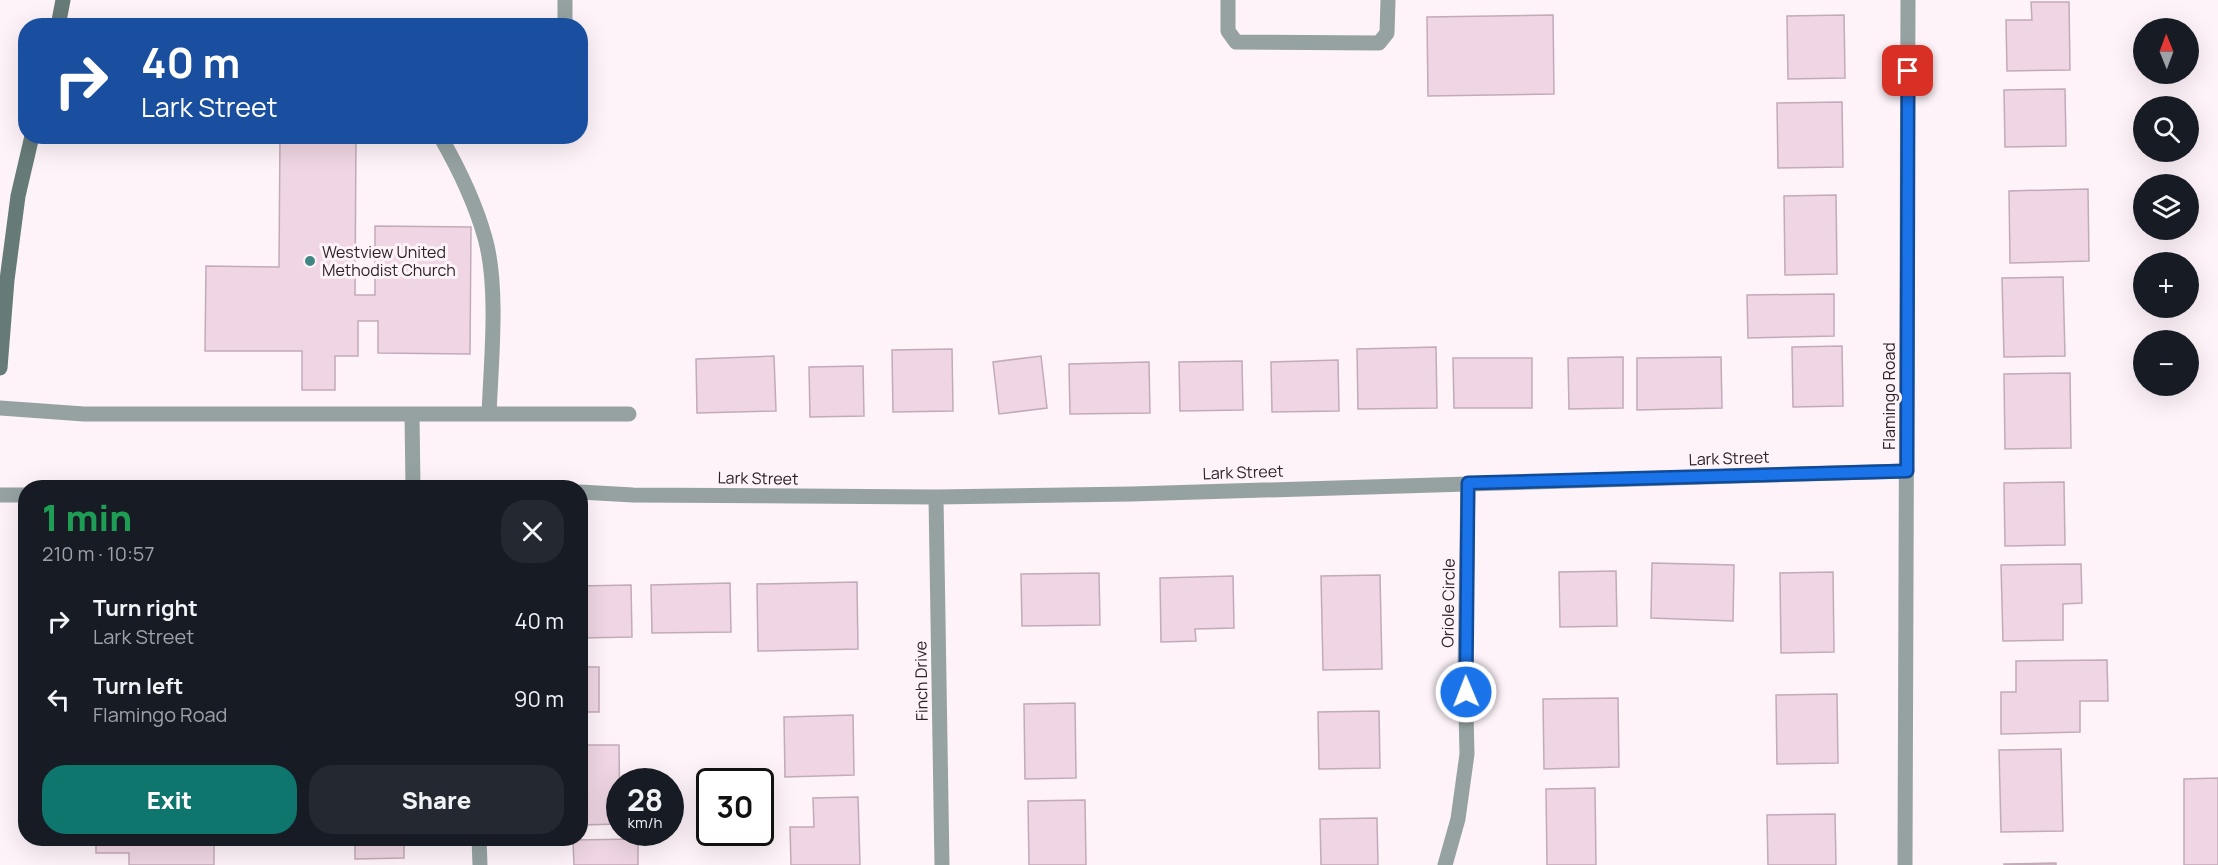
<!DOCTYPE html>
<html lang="en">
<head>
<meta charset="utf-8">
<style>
  :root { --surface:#171b24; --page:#242831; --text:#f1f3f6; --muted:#9ea1a6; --accent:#0f766e }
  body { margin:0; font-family:Manrope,sans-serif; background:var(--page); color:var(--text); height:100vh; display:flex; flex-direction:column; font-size:22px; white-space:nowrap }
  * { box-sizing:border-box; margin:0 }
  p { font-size:20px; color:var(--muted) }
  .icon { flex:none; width:33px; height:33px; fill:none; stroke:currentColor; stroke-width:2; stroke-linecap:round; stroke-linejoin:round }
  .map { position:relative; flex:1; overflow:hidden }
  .details { position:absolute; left:18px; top:480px; width:570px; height:366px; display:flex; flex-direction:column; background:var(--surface); border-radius:24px; box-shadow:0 6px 24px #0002 }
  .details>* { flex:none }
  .hud { position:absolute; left:18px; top:18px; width:570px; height:126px; border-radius:24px; box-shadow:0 6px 24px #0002; background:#1a4fa0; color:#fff; overflow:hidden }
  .needle { width:39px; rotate:359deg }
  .buttons { position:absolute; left:2133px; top:18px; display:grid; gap:12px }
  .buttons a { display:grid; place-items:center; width:66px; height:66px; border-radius:50%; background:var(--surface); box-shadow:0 6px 24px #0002; font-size:30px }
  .speed { position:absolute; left:606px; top:768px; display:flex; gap:12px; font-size:30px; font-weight:700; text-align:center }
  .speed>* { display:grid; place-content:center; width:78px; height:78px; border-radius:50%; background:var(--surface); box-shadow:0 6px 24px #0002; line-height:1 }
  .speed small { font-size:15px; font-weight:400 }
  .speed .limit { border:3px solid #111; border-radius:9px; background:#fff; color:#111 }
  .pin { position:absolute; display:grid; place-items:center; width:51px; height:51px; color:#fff; margin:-26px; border-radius:12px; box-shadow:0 3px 9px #0006 }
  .me { position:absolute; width:66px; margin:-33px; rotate:359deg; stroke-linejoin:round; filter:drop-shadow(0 0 4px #0008) }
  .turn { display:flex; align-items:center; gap:21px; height:126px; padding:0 24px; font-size:27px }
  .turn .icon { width:78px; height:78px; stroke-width:2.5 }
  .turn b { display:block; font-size:42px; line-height:51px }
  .round { display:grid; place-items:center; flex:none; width:63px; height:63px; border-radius:24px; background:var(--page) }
  .headline { display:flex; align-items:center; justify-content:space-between; height:102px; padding:0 24px }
  h1 { font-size:36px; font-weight:800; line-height:45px; color:#1e9e55 }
  .primary-button { display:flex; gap:12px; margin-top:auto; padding:12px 24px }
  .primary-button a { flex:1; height:69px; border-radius:24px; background:var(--accent); color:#fff; font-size:24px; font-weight:800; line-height:69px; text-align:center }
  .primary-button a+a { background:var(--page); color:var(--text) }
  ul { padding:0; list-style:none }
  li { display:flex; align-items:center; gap:18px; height:78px; padding:0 24px }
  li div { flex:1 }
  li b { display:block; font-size:22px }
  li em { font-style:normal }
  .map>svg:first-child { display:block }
  .building { fill:#f0d6e4; stroke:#c3aab8; stroke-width:1.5 }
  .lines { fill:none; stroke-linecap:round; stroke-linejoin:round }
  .lane { stroke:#95a2a1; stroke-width:15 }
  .street { stroke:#95a2a1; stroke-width:15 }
  .secondary { stroke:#667a78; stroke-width:15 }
  .route-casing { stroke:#114b97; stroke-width:15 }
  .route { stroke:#1a73e8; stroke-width:10 }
  .poi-dot { fill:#3f8783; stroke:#fdf3f8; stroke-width:2 }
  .labels { text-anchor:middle; stroke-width:6; stroke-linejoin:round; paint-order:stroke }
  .poi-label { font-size:16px; fill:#2c2328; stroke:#fdf3f8; text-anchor:start }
  .street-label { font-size:16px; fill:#2c2328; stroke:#fdf3f8 }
</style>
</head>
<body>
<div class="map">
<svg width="2218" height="865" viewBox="0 0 2218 865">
  <rect width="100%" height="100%" fill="#fdf3f8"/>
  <path class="building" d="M2031 2H2069L2070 70 2007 71 2006 20H2032Z
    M1553 15 1554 94 1428 96 1427 17Z
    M1844 15 1845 78 1788 79 1787 16Z
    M2065 89 2066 146 2005 147 2004 90Z
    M1842 102 1843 167 1778 168 1777 103Z
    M280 136H356L355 295H375V226L471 227 470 354 378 353V321H358V356H335V390H302V351H205L206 266 279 267Z
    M2088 189 2089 261 2010 263 2009 191Z
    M1836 195 1837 274 1785 275 1784 196Z
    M2063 277 2065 356 2004 357 2002 278Z
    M1834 294V336L1748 338 1747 295Z
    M1842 346 1843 406 1793 407 1792 347Z
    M1436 347 1437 408 1358 409 1357 349Z
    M952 349 953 411 893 412 892 350Z
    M774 356 776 411 697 413 696 359Z
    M1041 356 1047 408 999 414 993 362Z
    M1623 357V408L1569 409 1568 358Z
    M1721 357 1722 408 1637 410V358Z
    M1453 358H1532V408H1454Z
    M1338 360 1339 411 1272 412 1271 362Z
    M1242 361 1243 410 1180 411 1179 362Z
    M1149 362 1150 413 1070 414 1069 364Z
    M863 366 864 416 810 417 809 367Z
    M2070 373 2071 448 2005 449 2004 374Z
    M2064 482 2065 545 2005 546 2004 483Z
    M1652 563 1734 565 1733 621 1651 618Z
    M2081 564 2082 603 2063 604V640L2003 641 2001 565Z
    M1616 571 1617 626 1560 627 1559 572Z
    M1833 572 1834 652 1781 653 1780 573Z
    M1099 573 1100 625 1022 626 1021 574Z
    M1380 575 1382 669 1323 670 1321 576Z
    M1233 576 1234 628 1195 629 1196 641 1161 642 1160 578Z
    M857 582 858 649 758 651 757 584Z
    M730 583 731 632 652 633 651 585Z
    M631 585 632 637 580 638V586Z
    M2107 660 2108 701H2080V732L2001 734V692H2016V661Z
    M580 667H599V712H580Z
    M1837 694 1838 763 1777 764 1776 695Z
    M1618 698 1619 767 1544 769 1543 699Z
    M1075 703 1076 778 1025 779 1024 704Z
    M1379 711 1380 768 1319 769 1318 712Z
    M853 715 854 775 785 777 784 717Z
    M580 745H619L620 824 580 825Z
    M2061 749 2063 831 2001 832 1999 750Z
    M2218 778V865H2184V779Z
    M1595 788 1596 865H1547L1546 789Z
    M858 797 860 865H791L790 827H814L813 798Z
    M1085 800 1086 865H1029L1028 801Z
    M1835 814 1836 865H1768L1767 815Z
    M1377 818 1378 865H1321L1320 819Z
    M96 838H214V865H129V853H96Z
    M355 838H404V858L355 859Z
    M638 839V865H574L573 840Z
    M2056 863V865H2004V864Z"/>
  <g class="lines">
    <path class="lane" d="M565 0V26
      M1228 0V31L1236 42 1379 43 1387 33 1388 0
      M440 136C459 169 475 202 485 238 499 287 491 362 489 414
      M0 408 84 414H629
      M412 414 413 488"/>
    <path class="street" d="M580 492 633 495 936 497 1132 494 1907 471
      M0 495H26
      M936 497 942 865
      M479 838 480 865
      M1445 865 1458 819 1467 754 1465 672 1468 484
      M1905 865 1908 0"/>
    <path class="secondary" d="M58 26 63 0
      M0 368 7 280 18 196 32 136"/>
  </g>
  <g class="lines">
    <g class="route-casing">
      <path id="route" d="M1466 692 1468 483 1907 471 1908 71"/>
    </g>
    <use href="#route" class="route"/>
  </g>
  <circle class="poi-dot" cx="310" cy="261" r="6"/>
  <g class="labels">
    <g class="poi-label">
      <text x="322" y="258">Westview United<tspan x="322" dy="18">Methodist Church</tspan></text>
    </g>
    <g class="street-label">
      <text transform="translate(1889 396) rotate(-90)" y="6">Flamingo Road</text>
      <text transform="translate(1729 458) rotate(-2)" y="6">Lark Street</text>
      <text transform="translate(1243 472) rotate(-2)" y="6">Lark Street</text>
      <text transform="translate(758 478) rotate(1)" y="6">Lark Street</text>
      <text transform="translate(1448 603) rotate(-89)" y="6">Oriole Circle</text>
      <text transform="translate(921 681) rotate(-91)" y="6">Finch Drive</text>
    </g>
  </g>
</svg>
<div class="buttons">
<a><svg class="needle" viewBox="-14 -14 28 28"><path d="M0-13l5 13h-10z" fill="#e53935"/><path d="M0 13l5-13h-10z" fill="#9ea1a6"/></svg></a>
<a><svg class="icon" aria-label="search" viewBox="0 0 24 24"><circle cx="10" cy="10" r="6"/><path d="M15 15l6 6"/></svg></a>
<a><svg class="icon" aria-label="layers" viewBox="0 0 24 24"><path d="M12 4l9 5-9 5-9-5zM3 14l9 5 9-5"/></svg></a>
<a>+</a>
<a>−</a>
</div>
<div class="speed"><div>28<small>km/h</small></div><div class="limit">30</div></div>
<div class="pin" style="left:1908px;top:71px;background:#d93025"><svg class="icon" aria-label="arrive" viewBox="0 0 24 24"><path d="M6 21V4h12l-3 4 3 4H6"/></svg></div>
<svg class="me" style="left:1466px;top:692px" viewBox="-20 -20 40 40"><circle r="17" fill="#1a73e8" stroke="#fff" stroke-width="3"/><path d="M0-11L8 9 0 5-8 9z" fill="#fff"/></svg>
<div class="hud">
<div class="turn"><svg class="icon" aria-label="right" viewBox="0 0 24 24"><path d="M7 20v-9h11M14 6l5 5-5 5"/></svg><div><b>40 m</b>Lark Street</div></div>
</div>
<section class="details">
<div class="headline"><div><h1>1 min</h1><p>210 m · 10:57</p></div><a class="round"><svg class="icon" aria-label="close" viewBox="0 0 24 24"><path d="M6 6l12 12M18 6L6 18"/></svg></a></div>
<ul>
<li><svg class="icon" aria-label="right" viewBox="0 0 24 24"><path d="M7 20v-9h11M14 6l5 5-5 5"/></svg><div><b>Turn right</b><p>Lark Street</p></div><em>40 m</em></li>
<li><svg class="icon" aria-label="left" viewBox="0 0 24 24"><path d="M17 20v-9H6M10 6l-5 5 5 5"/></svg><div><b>Turn left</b><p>Flamingo Road</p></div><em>90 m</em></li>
</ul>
<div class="primary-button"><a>Exit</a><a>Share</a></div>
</section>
</div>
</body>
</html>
